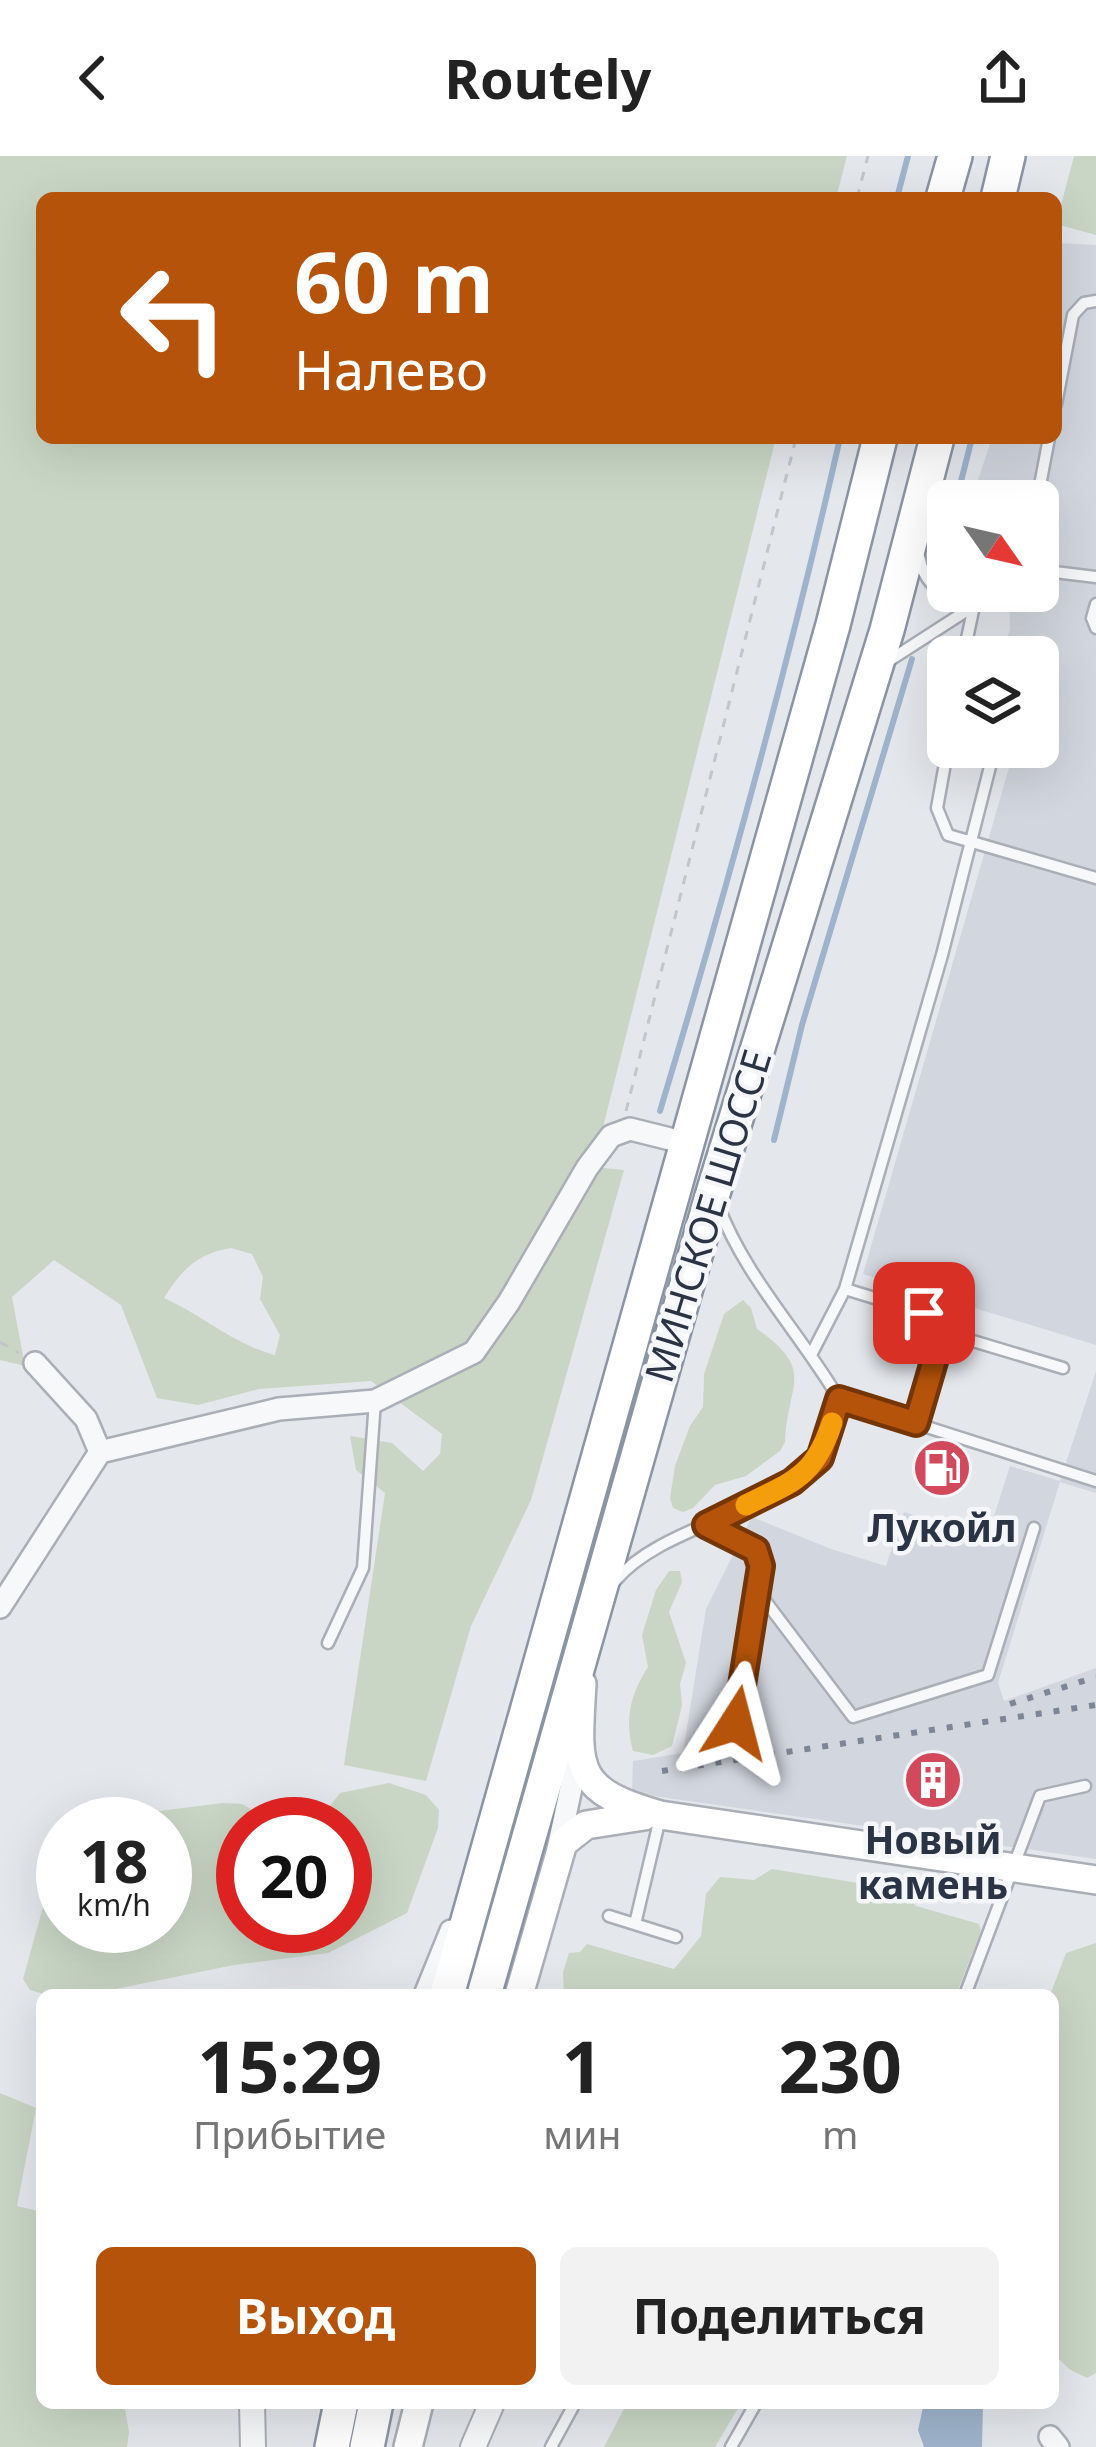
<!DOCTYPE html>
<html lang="ru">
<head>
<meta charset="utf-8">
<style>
  :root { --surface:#fff; --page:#f2f2f2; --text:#222; --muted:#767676; --accent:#b45309 }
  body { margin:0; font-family:"Noto Sans",sans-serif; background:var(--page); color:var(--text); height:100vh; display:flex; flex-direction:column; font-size:45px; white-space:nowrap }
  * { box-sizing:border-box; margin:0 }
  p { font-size:39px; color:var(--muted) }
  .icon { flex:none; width:66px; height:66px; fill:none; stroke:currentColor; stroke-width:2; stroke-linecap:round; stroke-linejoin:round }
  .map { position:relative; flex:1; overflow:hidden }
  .details { position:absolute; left:36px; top:1833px; width:1023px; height:420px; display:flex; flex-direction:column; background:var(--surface); border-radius:18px; box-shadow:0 12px 48px #0002 }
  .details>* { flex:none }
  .guide { position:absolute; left:36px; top:36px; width:1026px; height:252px; border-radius:18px; box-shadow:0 12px 48px #0002; background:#b45309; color:#fff; overflow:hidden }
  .needle { width:78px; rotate:124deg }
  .tools { position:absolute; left:927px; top:324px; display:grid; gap:24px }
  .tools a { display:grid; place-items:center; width:132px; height:132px; border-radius:18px; background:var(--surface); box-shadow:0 12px 48px #0002; font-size:60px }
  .speed { position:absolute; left:36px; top:1641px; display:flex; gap:24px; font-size:60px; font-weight:700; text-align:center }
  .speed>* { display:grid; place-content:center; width:156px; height:156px; border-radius:50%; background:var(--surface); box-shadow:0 12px 48px #0002; line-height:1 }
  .speed small { font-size:30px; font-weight:400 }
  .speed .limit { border:18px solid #d22; background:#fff; color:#111 }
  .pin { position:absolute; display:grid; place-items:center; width:102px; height:102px; color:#fff; margin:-51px; border-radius:24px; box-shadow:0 6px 18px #0006 }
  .me { position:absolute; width:132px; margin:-66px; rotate:9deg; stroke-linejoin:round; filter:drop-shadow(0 0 9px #0008) }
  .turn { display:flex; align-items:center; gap:42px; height:252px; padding:0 60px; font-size:54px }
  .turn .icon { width:156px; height:156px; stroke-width:2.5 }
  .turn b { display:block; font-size:84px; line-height:102px }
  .eta { display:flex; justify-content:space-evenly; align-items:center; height:204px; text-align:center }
  .eta b { font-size:72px; font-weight:700; line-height:84px }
  .button { display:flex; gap:24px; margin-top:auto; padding:24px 60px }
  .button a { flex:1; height:138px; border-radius:18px; background:var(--accent); color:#fff; font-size:48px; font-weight:700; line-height:138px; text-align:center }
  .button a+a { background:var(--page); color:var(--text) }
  header { display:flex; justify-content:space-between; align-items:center; height:156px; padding:0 60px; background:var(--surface); font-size:54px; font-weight:700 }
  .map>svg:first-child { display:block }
  .built { fill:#d2d6de }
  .green { fill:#c9d6c5; fill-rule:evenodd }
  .water { fill:#9fb4cc }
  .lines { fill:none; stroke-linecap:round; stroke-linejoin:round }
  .stream { stroke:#9fb4cc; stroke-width:6 }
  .service-casing { stroke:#a9aeb7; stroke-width:15 }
  .minor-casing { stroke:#a9aeb7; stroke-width:26 }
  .tertiary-casing { stroke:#a9aeb7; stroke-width:28 }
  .secondary-casing { stroke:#a9aeb7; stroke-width:32 }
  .trunk-casing { stroke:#8b94a3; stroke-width:38 }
  .path { stroke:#c2c5cb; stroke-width:3; stroke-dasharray:9 9; stroke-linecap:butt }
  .service { stroke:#f7f8fa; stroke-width:10 }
  .minor { stroke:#f7f8fa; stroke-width:21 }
  .tertiary { stroke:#f7f8fa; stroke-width:24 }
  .secondary { stroke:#fff; stroke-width:27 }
  .trunk { stroke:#fff; stroke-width:33 }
  .rail { stroke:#7d8696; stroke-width:6; stroke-dasharray:6 12; stroke-linecap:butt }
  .route-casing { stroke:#753606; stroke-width:30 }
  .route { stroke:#b45309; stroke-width:21 }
  .slow { stroke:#f59e0b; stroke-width:21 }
  .labels { text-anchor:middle; stroke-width:9; stroke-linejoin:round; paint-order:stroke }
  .street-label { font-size:39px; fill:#2b3445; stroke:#f4f6f9 }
  .poi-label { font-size:39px; font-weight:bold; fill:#2b3445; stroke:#f4f6f9 }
</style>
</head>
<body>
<header><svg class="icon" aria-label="back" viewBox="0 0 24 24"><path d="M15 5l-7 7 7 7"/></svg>Routely<svg class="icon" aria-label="share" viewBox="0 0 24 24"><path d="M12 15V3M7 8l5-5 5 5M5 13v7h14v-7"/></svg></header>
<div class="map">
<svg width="1096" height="2291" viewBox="0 0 1096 2291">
  <rect width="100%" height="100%" fill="#e4e7ec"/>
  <path class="built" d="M1056 87 1096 89V1189L863 1118 1015 591H1038V501H1008L1002 494 1010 474 1009 435H1038V345H971L992 282H1056Z
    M1096 1215V1337L1060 1326 998 1527 1004 1545 1096 1512V1703L632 1637 633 1605 683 1597 706 1453 752 1361 831 1393 886 1410 904 1356 987 1382 1010 1310 1060 1325Z"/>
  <path class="green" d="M0 0H847L836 42H42V282H776L593 1011 624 1014 531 1344 471 1470 426 1625 344 1609 385 1337 356 1314 350 1280 392 1287 423 1315 440 1298 442 1278 371 1225 259 1233 198 1249 157 1242 121 1149 54 1104 12 1141 25 1210 0 1204ZM231 1092 252 1098 263 1121 260 1143 280 1179 275 1199C235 1189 202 1159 164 1142 181 1114 198 1097 231 1092Z
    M1074 0H1096V79L1056 68Z
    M743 1144 751 1152 757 1173C817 1215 787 1227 785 1286L780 1295 746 1320 715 1329 693 1352 683 1356 673 1352 670 1342 675 1310 690 1270 703 1251 704 1218 724 1158Z
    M669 1415H680L682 1426 669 1456 686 1507 680 1528 682 1549 672 1590 653 1599 633 1595C624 1563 631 1537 648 1511L642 1479 656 1434Z
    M389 1627 426 1639 439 1654 438 1672 407 1757 328 1797 234 1809 86 1839H47L30 1834 23 1823 63 1679V1770H165V1668L66 1667 222 1647 242 1648 258 1657 260 1668H243V1770H345V1668H316L340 1637Z
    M772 1713 901 1734 916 1750 979 1768 981 1775 956 1839H564L563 1816 569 1797 580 1796 587 1788 674 1813 701 1780 706 1738 720 1721 754 1724Z
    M1096 1787V2217L1087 2222 1069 2213 1053 2197V1839H1050L1066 1797Z
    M0 1937 36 1952 17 2050 42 2056V2247H124L129 2276 127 2291H0Z
    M627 2247H741L715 2291H604Z"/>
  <path class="water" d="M924 2247H983L982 2291H924L918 2274Z"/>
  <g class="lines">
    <path class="stream" d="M897 42 908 0
      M956 345 972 282
      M942 399 948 374
      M660 955C727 733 789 508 840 282
      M774 984 802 869 912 503"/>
    <g class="service-casing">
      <path id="service" d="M1056 248 1073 159 1084 147 1096 145
        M1037 345 1049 282
        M919 400C924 432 946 440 974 450
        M1038 414 1096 421
        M1096 448 1092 462 1096 472
        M963 501 974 450
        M887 506 997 435
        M948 591 937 652 948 679 1096 722
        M845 1133 924 1157 943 1176 915 1267
        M943 1176 1063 1212
        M812 1197 845 1133 942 799 995 591
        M839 1243 1096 1325
        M706 1368 756 1394 761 1410 736 1567
        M615 1425C662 1369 771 1358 817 1305 830 1291 834 1261 839 1243 800 1177 745 1121 718 1049
        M757 1434 853 1561 988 1519 1034 1372
        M328 1487 363 1412 375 1245
        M609 1760 676 1781
        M635 1768 660 1662
        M965 1839 1040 1640 1085 1630
        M551 2291 575 2247
        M731 2291 756 2247"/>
    </g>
    <g class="minor-casing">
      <path id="minor" d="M35 1207 86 1263 100 1296
        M0 1451 100 1296 279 1253 375 1245 474 1196 509 1146 587 1012 611 980 630 973 686 987
        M557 1698 579 1594
        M425 1839 451 1775
        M1050 2281 1058 2291"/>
    </g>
    <g class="tertiary-casing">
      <path id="tertiary" d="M252 2247 253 2291
        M473 2291 492 2247"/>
    </g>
    <g class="secondary-casing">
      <path id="secondary" d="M582 1528C577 1613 572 1634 660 1659L1096 1724
        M519 1839 563 1687 586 1669 644 1660
        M408 2291 419 2247"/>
    </g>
    <g class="trunk-casing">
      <path id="trunk" d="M943 42 955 0
        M998 42 1008 0
        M447 1839 833 469 880 282
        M484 1839 713 1037 887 474 937 282
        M332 2291 341 2247
        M367 2291 376 2247"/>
    </g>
    <path class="path" d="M857 42 868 0
      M626 955 796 282
      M0 1186 19 1197"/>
    <use href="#service" class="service"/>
    <use href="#minor" class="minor"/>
    <use href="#tertiary" class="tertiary"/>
    <use href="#secondary" class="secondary"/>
    <use href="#trunk" class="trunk"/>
    <path class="rail" d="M1010 1548 1096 1521
      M662 1615 1096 1549"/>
  </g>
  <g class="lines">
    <g class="route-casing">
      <path id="route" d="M736 1567 761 1410 756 1394 706 1369 792 1326 820 1302 839 1243 916 1267 943 1175 924 1157"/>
    </g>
    <use href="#route" class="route"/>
    <path class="slow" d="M746 1349C794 1325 814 1321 832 1267"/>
  </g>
  <defs>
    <g id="fuel-disc" transform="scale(3)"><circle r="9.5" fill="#d1495b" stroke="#f4f6f9"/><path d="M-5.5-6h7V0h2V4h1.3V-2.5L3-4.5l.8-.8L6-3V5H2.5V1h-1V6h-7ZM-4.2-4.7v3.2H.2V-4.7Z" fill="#fff"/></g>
    <g id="building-disc" transform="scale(3)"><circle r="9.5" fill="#d1495b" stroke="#f4f6f9"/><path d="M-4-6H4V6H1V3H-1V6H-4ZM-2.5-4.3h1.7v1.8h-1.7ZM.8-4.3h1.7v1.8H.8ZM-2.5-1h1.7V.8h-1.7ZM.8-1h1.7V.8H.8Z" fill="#fff"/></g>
  </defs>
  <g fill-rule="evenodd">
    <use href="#fuel-disc" x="942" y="1312"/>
    <use href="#building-disc" x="933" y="1624"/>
  </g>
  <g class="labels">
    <g class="street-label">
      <text transform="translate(708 1060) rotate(-73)" y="14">МИНСКОЕ ШОССЕ</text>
    </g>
    <g class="poi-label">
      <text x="942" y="1386">Лукойл</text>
      <text x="933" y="1698">Новый<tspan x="933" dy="45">камень</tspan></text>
    </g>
  </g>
</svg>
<div class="tools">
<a><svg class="needle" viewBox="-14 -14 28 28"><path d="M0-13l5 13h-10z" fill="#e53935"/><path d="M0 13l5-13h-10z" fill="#767676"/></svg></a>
<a><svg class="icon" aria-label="layers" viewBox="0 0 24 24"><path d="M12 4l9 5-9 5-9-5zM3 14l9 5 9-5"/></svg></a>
</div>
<div class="speed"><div>18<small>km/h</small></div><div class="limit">20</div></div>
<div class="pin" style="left:924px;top:1157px;background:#d93025"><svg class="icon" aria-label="arrive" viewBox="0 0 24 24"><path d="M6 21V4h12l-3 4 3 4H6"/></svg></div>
<svg class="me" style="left:736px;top:1567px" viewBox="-20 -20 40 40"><path d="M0-17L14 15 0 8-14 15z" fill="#b45309" stroke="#fff" stroke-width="4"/></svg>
<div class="guide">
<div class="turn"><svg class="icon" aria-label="left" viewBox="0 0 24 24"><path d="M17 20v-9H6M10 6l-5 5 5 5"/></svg><div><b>60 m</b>Налево</div></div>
</div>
<section class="details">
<div class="eta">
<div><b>15:29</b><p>Прибытие</p></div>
<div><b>1</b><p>мин</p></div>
<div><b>230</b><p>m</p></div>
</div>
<div class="button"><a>Выход</a><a>Поделиться</a></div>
</section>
</div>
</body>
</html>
